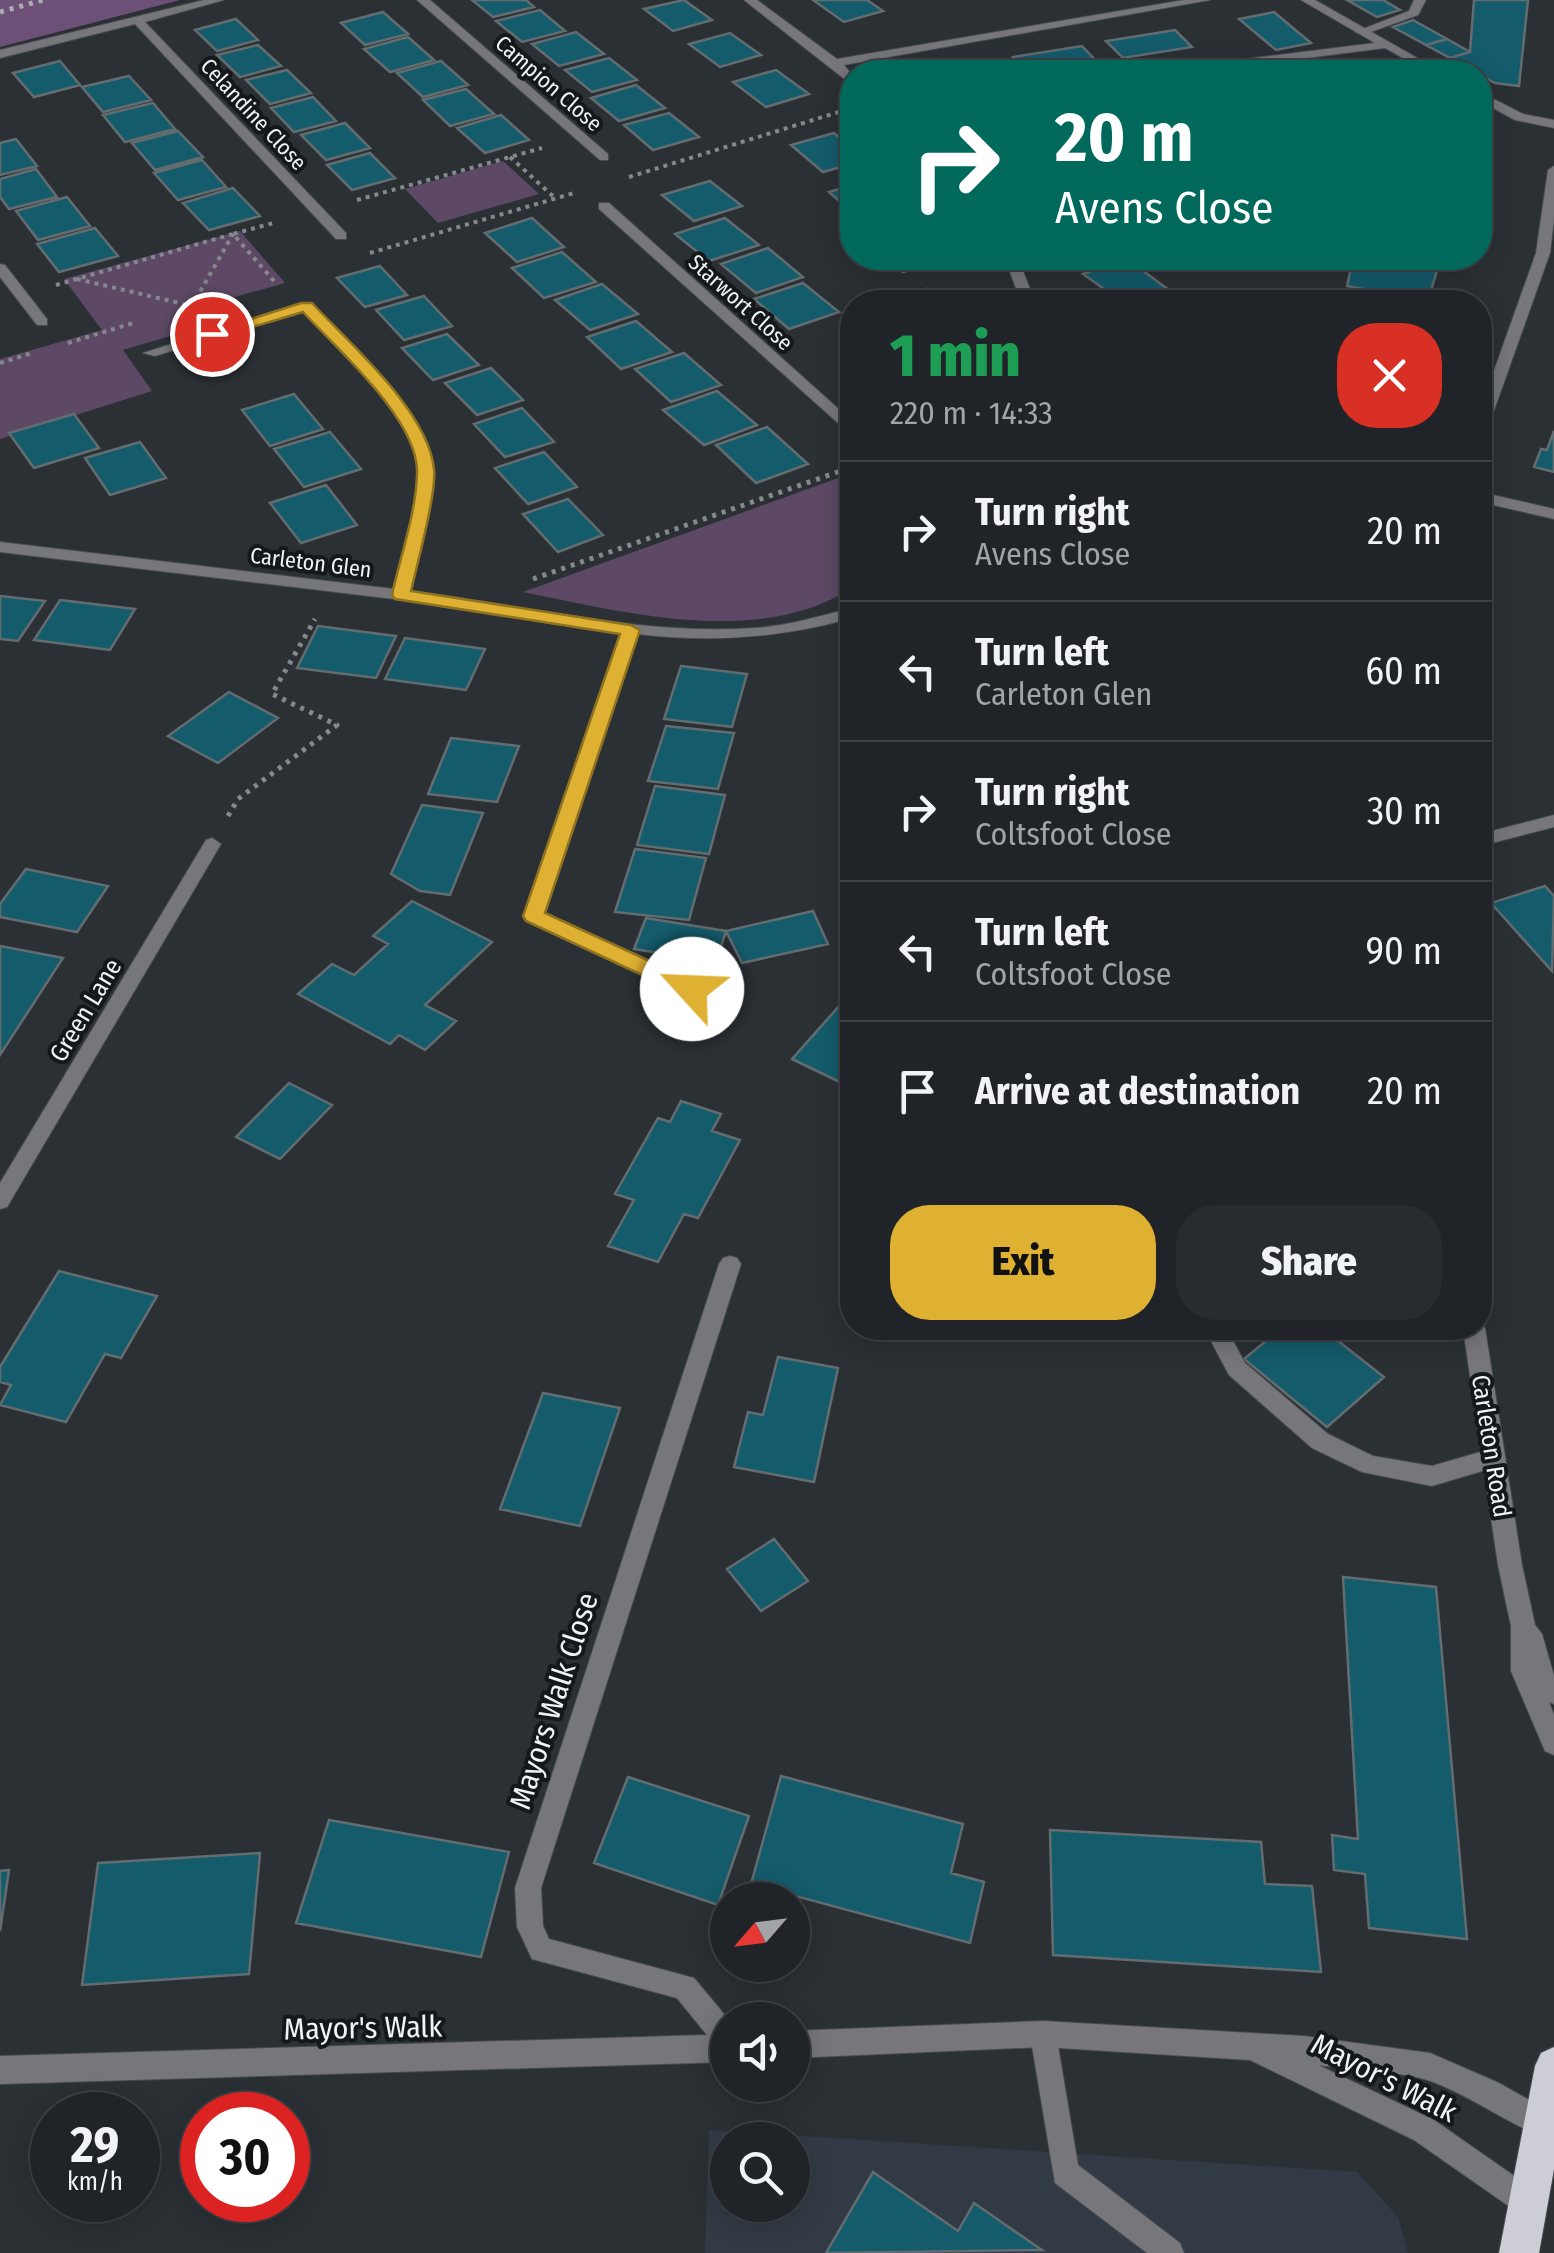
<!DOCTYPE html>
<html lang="en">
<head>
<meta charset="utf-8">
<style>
  :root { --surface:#202428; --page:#282c30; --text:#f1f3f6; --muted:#a2a4a8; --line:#3d4145; --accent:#deb133 }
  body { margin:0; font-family:"Fira Sans Condensed",sans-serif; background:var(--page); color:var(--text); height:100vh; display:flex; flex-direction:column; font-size:38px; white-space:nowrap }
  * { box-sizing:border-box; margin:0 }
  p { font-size:32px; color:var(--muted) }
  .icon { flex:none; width:55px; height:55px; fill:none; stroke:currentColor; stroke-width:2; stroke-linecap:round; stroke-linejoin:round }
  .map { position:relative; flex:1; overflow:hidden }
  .drawer { position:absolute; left:840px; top:290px; width:652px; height:1050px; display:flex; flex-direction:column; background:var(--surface); border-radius:40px; box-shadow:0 5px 25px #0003,0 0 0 2px var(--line) }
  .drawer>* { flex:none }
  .guide { position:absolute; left:840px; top:60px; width:652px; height:210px; border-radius:40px; box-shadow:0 5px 25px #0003,0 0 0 2px var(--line); background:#00695c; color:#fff; overflow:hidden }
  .needle { width:65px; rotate:242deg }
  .tools { position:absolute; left:710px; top:1882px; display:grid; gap:20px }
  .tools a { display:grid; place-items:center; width:100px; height:100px; border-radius:50%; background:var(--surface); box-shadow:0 5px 25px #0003,0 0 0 2px var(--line); font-size:50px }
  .speed { position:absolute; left:30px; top:2092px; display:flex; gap:20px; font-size:50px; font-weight:700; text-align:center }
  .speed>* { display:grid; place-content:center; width:130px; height:130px; border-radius:50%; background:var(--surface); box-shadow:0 5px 25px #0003,0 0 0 2px var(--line); line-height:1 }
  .speed small { font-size:25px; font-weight:400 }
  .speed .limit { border:15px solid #d22; background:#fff; color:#111 }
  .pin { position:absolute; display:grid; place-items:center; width:85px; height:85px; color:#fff; margin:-42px; border:5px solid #fff; border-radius:50%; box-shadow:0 2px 10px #0007 }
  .me { position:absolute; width:110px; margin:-55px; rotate:295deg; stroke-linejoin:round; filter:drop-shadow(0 0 8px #0008) }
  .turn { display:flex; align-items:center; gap:35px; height:210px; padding:0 50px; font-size:45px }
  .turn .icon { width:130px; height:130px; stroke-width:2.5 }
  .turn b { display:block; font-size:70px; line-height:85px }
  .round { display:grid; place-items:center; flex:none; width:105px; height:105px; border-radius:40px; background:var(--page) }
  .overview { display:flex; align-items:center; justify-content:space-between; height:170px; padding:0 50px }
  h1 { font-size:60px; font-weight:800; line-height:75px; color:#1e9e55 }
  .primary-button { display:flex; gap:20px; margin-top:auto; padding:20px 50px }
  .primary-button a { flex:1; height:115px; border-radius:40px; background:var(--accent); color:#111; font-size:40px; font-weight:800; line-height:115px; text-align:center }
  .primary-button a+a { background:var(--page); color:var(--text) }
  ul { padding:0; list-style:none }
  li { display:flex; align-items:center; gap:30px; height:140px; padding:0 50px; border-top:2px solid var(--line) }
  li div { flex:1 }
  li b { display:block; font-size:38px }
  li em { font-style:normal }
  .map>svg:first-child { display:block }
  .built { fill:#323b45; fill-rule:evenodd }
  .green { fill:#5d4965 }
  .forest { fill:#6c5078 }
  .building { fill:#145b6c; stroke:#636c6f; stroke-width:2.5 }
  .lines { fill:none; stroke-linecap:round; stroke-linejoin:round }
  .service-casing { stroke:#474b50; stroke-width:2 }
  .minor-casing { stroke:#474b50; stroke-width:2 }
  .tertiary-casing { stroke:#474b50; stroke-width:2 }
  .trunk-casing { stroke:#474b50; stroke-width:2 }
  .path-far1 { stroke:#84898d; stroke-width:4; stroke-dasharray:4 5; stroke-linecap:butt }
  .path { stroke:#84898d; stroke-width:5; stroke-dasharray:4 6; stroke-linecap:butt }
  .service { fill:#77777b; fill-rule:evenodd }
  .minor { fill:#77777b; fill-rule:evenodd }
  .tertiary { fill:#77777b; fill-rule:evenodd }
  .trunk { fill:#cdced5; fill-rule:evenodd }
  .rail { stroke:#abafb3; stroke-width:5; stroke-dasharray:4 6; stroke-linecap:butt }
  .route { fill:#deb133; stroke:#907321; stroke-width:2.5 }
  .labels { text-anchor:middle; stroke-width:8; stroke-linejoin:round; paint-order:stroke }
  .far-street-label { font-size:22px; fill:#f0f4f7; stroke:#15181a }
  .street-label { font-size:25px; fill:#f0f4f7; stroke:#15181a }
  .near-street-label { font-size:30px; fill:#f0f4f7; stroke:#15181a }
</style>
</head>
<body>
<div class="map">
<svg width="1554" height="2253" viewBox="0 0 1554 2253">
  <rect width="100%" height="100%" fill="#2b3035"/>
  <path class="built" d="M709 2130 1357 2172 1398 2217 1408 2253H705ZM728 2140H792V2205H728Z"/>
  <path class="green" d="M503 161 539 194 438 223 405 189Z
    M240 231 285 283 192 309 204 326 123 350 152 391 0 439V359L102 330 64 279Z
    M852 473V588C759 648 623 612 523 592Z"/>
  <path class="forest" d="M0 0H180L0 47Z"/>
  <path class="building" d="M472 0H526L534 7 493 17Z
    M684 0 712 20 673 31 644 9Z
    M813 0H867L883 11 844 22Z
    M1347 0H1383L1400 10 1377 17Z
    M1474 0H1528L1519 86 1495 83 1450 58 1470 52Z
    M540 10 565 31 522 42 496 21Z
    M383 12 408 34 365 45 341 23Z
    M1274 12 1311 43 1276 50 1239 19Z
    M236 19 258 40 217 51 195 30Z
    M1413 20 1447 39 1426 45 1393 27Z
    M1175 30 1192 47 1123 58 1106 41Z
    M576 32 604 54 559 66 532 44Z
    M730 33 761 55 720 67 689 44Z
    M408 37 434 60 390 72 364 49Z
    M1447 39 1470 52 1450 58 1426 45Z
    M258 45 281 66 240 77 217 55Z
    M1082 46 1099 64 1027 72 1013 57Z
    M609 58 637 80 592 92 565 70Z
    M60 61 80 85 34 97 13 73Z
    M441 61 468 85 423 97 397 73Z
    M287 70 311 93 270 104 246 80Z
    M776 70 809 94 766 107 733 82Z
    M129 76 151 100 103 112 82 87Z
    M636 85 665 108 619 121 591 98Z
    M466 89 494 114 450 126 423 100Z
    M313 97 336 121 294 132 271 108Z
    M153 103 175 129 125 142 103 115Z
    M669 113 699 137 653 150 624 125Z
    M501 115 529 140 485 153 457 128Z
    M345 123 370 148 326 160 301 135Z
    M178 131 203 157 155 170 132 143Z
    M834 133 852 148V164L823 172 791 145Z
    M16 139 37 166 0 175V143Z
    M370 153 395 178 352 190 327 165Z
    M202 160 226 187 178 200 154 173Z
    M36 169 57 197 9 209 0 197V179Z
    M710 181 742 206 694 221 662 195Z
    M852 185V212L829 192Z
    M233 188 260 216 209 230 183 203Z
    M67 197 90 226 38 240 16 211Z
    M532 218 564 247 517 262 485 233Z
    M725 218 759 245 709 261 675 234Z
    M95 228 118 256 59 272 37 244Z
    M768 248 803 277 756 293 721 264Z
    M562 252 596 282 544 298 512 268Z
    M885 258H947L903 272Z
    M1373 258 1440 260 1428 301 1347 286 1351 268 1356 269 1358 259 1372 261Z
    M1127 259 1169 290 1122 302 1083 274Z
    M380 266 407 295 365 307 337 278Z
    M803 283 839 312 789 329 754 299Z
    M602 284 638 314 590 330 555 300Z
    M927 289 943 302H881Z
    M424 296 452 326 404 340 376 310Z
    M636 321 672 352 621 369 587 337Z
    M447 334 479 365 433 380 402 348Z
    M684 353 721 385 671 402 635 369Z
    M491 368 523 400 477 415 445 383Z
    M717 391 757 425 704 445 663 410Z
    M294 394 323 429 270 446 242 410Z
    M522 408 554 442 505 457 474 424Z
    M74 414 99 448 34 468 9 433Z
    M767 427 808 464 756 483 716 445Z
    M1554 431V472L1534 467 1541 449 1547 450Z
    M330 432 361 469 304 487 274 449Z
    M140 442 166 478 110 495 85 458Z
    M544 452 577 487 528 504 495 468Z
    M326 485 357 525 301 543 270 503Z
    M568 499 603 535 558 552 523 514Z
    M0 596 45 601 18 641 0 639Z
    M60 600 135 609 110 650 34 640Z
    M318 626 396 636 376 678 297 668Z
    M405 638 485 649 466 690 385 679Z
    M681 666 747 674 732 727 664 719Z
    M229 692 278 718 218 763 168 736Z
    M666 726 734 733 718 789 648 781Z
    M451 738 519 746 497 802 428 794Z
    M655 786 725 795 709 854 637 845Z
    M422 805 483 813 450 895 420 891 391 874Z
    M635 849 706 858 689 920 615 912Z
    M26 869 108 886 77 932 0 917V904Z
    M1545 886 1554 896 1552 971 1491 903Z
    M412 901 492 942 425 1005 456 1021 425 1050 399 1035 390 1044 298 994 332 964 354 975 388 944 373 936Z
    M813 911 828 944 742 963 726 931Z
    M646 918 726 931 716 962 634 949Z
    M0 946 63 958 0 1055Z
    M840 1005 852 1011V1088L792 1059Z
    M289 1083 332 1105 280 1159 236 1137Z
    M681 1101 721 1114 712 1131 740 1140 698 1218 684 1214 658 1262 608 1246 634 1200 615 1194 658 1118 670 1122Z
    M59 1271 157 1296 121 1358 105 1354 66 1422 0 1405 11 1385 0 1382V1367Z
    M1282 1328H1334L1328 1333 1384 1377 1327 1427 1244 1359Z
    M778 1357 838 1368 814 1482 734 1467 748 1412 763 1415Z
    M543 1393 620 1408 580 1526 500 1509Z
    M774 1539 808 1581 761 1611 727 1569Z
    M1343 1577 1436 1587 1467 1939 1369 1928 1365 1874 1334 1870 1332 1835 1358 1839Z
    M781 1776 963 1824 951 1873 984 1882 970 1943 751 1884Z
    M628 1777 749 1816 718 1905 594 1863Z
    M329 1820 509 1852 481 1957 296 1923Z
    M1050 1830 1261 1842 1265 1884 1312 1886 1321 1972 1053 1955Z
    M260 1853 249 1974 82 1985 98 1863Z
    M9 1870 0 1931V1871Z
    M873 2172 958 2231 974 2203 1042 2250 826 2253Z"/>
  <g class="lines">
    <g class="service-casing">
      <path id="service" d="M1414 0H1426L1418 15 1365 34 1355 32 1409 11Z
        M1480 492 1554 509V519L1480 502Z
        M1204 1328H1226L1245 1363 1328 1434 1373 1456 1432 1466 1494 1448 1502 1451 1505 1458 1502 1465 1432 1486 1362 1472 1312 1448 1229 1375Z
        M1043 2021 1053 2024 1056 2034 1078 2165 1180 2243 1184 2253H1147L1055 2183 1030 2034 1033 2024Z"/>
    </g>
    <g class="minor-casing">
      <path id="minor" d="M204 0H224L145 22 346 233V239H336L135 24 0 58V50Z
        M417 0H430L608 154V160H600Z
        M744 0H757L837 59 1184 0H1210L844 65 852 75V85Z
        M1301 0H1315L1442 72H1428L1385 48 1197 72H1167L1173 68 1375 43Z
        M1480 92 1523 114 1554 120V128L1515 120 1480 101Z
        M599 203H609L852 421V432L847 431 599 209Z
        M1005 258H1018L1035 302H1021Z
        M0 264 5 265 47 319V325H37L0 277Z
        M301 303H311C352 346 433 413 433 477 433 515 418 554 410 591 523 605 640 636 754 628 788 626 820 616 852 608V618C781 638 712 643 638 634L543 913 699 984 701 989 699 994H685L526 921 524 916 622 632 461 607 0 552V542L394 589C403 552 420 512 418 474 416 413 343 352 303 311L155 356 143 353Z
        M1554 815V827L1480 846V834Z
        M212 838 221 844 7 1207 0 1209V1183L206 840Z
        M730 1256 737 1258 741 1264 541 1888 543 1926 549 1939 694 1978 729 2020 728 2062 0 2084V2056L707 2035 677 1998 532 1959 517 1927 515 1888 719 1264 723 1258Z
        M1043 2021 1304 2036 1430 2053 1499 2083 1554 2114V2134L1544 2138C1506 2122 1472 2097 1433 2082 1404 2071 1351 2070 1318 2065L1434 2120 1540 2194 1544 2204 1540 2214 1530 2218 1520 2214 1414 2140 1250 2060 1043 2047 792 2058V2031Z"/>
    </g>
    <g class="tertiary-casing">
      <path id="tertiary" d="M1554 166V219L1550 253 1487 430 1480 434V410L1536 253 1548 170Z
        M1480 1321 1485 1328 1522 1565 1535 1625 1542 1634 1554 1676V1704L1549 1702 1554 1715V1755L1545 1751 1511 1671V1626L1498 1565 1463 1328H1480Z"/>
    </g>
    <g class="trunk-casing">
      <path id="trunk" d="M1554 2047V2169L1539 2253H1499L1535 2066 1541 2053Z"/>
    </g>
    <path class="path-far1" d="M510 157 555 198
      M629 177 842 111
      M357 200 542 148
      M370 253 574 193
      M77 279 192 306 233 234
      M274 281 233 234 277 222
      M56 285 233 234
      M68 343 133 323
      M0 363 32 353"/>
    <path class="path" d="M533 579 852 467
      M228 816 238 799 337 725 272 694 315 619"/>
    <use href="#service" class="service"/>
    <use href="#minor" class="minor"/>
    <use href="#tertiary" class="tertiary"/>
    <use href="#trunk" class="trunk"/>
    <path class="rail" d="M0 12 43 0"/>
  </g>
  <path class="route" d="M301 303H312C351 345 428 411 434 469 437 491 417 565 411 591L630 625 640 630 545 913 700 984 703 989 700 995H685L526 921 523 916 620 634 395 599 392 595C400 557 416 513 417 474 420 421 337 349 303 312L212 339 205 334Z"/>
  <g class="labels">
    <g class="far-street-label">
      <text transform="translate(549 83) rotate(41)" y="8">Campion Close</text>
      <text transform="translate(254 114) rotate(47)" y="8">Celandine Close</text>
      <text transform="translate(741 302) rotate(42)" y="8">Starwort Close</text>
      <text transform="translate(311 562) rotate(7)" y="8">Carleton Glen</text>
    </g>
    <g class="street-label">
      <text transform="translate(85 1010) rotate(-59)" y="9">Green Lane</text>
      <text transform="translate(1492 1446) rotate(81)" y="9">Carleton Road</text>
    </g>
    <g class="near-street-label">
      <text transform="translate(554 1701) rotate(-72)" y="10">Mayors Walk Close</text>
      <text transform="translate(363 2028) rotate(-1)" y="10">Mayor's Walk</text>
      <text transform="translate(1384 2078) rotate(27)" y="10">Mayor's Walk</text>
    </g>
  </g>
</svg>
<div class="tools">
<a><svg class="needle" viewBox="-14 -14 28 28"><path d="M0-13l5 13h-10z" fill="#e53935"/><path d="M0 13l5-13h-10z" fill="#a2a4a8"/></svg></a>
<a><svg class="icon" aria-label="sound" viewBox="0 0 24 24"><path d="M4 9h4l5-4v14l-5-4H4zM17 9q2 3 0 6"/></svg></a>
<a><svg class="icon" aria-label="search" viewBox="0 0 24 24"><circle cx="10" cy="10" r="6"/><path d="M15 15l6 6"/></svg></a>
</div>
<div class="speed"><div>29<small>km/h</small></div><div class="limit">30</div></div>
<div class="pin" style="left:212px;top:334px;background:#d93025"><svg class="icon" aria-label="arrive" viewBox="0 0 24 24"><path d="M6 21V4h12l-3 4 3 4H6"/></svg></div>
<svg class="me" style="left:692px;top:989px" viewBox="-20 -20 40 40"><circle r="19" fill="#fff"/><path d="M0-13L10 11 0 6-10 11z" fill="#deb133"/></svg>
<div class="guide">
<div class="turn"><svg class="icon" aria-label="right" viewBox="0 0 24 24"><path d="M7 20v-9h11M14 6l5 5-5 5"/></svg><div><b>20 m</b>Avens Close</div></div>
</div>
<section class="drawer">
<div class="overview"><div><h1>1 min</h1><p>220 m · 14:33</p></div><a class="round" style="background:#d93025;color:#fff"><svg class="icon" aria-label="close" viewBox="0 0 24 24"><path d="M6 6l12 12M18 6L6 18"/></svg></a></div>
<ul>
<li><svg class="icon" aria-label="right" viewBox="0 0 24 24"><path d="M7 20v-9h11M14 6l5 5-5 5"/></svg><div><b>Turn right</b><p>Avens Close</p></div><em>20 m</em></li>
<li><svg class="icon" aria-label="left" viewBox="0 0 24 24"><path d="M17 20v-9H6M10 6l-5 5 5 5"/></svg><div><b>Turn left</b><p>Carleton Glen</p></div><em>60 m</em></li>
<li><svg class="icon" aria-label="right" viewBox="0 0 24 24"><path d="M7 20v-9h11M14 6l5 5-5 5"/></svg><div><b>Turn right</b><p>Coltsfoot Close</p></div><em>30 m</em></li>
<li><svg class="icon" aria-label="left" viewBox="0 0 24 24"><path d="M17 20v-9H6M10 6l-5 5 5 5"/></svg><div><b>Turn left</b><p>Coltsfoot Close</p></div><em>90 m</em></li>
<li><svg class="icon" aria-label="arrive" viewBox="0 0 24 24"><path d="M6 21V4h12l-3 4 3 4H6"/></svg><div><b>Arrive at destination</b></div><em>20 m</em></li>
</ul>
<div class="primary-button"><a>Exit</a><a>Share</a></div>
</section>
</div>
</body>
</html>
